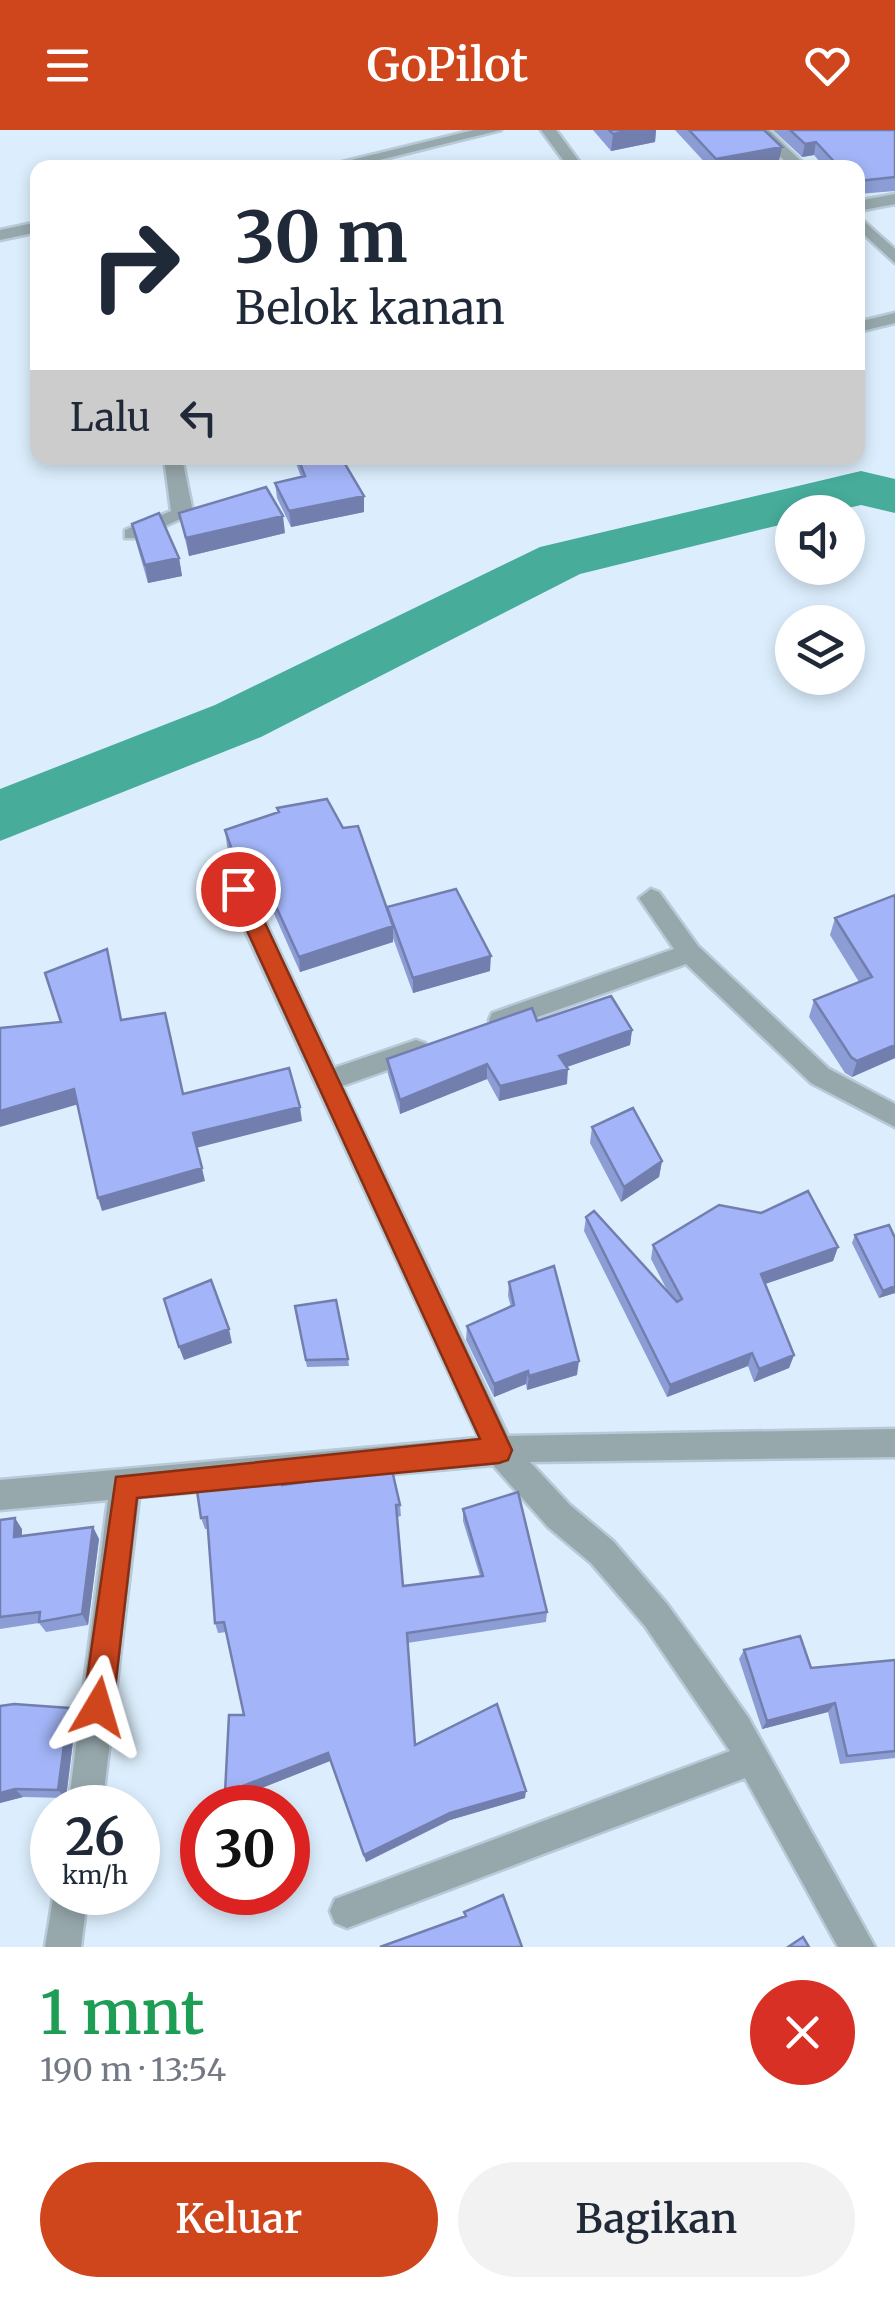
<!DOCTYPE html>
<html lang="id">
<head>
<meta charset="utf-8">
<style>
  :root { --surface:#fff; --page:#f2f2f3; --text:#1f2937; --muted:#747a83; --accent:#cf461d }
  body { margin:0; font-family:Merriweather,serif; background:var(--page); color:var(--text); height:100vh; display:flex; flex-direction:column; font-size:38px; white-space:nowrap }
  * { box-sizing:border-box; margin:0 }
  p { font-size:32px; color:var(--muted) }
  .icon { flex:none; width:55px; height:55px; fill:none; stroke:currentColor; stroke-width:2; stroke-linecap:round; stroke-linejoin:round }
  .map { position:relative; height:1817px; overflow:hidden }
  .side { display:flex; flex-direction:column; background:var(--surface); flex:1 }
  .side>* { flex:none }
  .hud { position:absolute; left:30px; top:30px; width:835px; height:305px; border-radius:20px; box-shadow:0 5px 15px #0003; background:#fff; color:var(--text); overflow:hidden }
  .controls { position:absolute; left:775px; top:365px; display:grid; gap:20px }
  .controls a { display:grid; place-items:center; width:90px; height:90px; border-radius:50%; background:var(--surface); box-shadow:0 5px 15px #0003; font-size:50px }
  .speed { position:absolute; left:30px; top:1655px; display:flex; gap:20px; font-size:50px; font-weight:700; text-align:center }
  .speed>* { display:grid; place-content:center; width:130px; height:130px; border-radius:50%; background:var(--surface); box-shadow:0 5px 15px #0003; line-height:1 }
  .speed small { font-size:25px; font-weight:400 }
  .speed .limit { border:15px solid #d22; background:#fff; color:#111 }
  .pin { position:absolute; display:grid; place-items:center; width:85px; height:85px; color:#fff; margin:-42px; border:5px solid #fff; border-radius:50%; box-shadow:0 2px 10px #0007 }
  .me { position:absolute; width:110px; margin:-55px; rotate:7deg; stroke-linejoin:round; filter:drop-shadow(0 0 8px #0008) }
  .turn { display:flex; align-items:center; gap:35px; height:210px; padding:0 40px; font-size:45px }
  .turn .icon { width:130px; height:130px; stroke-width:2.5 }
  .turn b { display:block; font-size:70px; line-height:85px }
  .then { display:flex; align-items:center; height:95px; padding:0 40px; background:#0003; gap:20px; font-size:38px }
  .round { display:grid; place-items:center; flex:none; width:105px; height:105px; border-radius:52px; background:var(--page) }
  .head { display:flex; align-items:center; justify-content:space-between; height:170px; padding:0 40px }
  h1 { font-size:60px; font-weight:600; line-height:75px; color:#1e9e55 }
  .button { display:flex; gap:20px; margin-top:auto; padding:20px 40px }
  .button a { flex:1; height:115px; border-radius:60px; background:var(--accent); color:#fff; font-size:40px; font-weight:600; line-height:115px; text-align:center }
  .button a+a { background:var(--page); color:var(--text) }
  header { display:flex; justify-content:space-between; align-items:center; height:130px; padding:0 40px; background:var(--accent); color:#fff; font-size:45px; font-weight:600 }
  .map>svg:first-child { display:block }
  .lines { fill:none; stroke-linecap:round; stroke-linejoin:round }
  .river { fill:#47ac9a; fill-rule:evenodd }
  .street-casing { stroke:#b8c9d7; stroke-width:5 }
  .street { fill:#97a8ac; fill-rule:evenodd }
  .wall { fill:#8c9cd5 }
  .shaded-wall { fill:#727fae }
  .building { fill:#a3b5f8; stroke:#727fae; stroke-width:2.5 }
  .route { fill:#cf461d; stroke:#872e13; stroke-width:2.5 }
</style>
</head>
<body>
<header><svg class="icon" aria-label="menu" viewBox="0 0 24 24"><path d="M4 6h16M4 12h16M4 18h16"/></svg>GoPilot<svg class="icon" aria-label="heart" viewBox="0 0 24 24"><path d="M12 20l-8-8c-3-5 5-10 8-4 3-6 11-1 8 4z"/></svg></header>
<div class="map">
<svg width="895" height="1817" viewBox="0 0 895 1817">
  <rect width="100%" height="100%" fill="#dceefd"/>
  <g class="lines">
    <path class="river" d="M861 341 895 349V383L861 375 831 382H792V392L580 444 261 607 0 711V659L215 575 540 417Z"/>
    <g class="street-casing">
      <path id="street" d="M474 0H501L347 38H318Z
        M541 0H556L584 38H569Z
        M753 0H769L808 38H792Z
        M895 64V74L858 81V71Z
        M858 86 895 119V133L858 99Z
        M38 92V102L0 110V100Z
        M895 183V193L858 202V192Z
        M164 328H182L192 377 189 385 139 408H125V400L171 381Z
        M238 750 250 759 334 938 416 910 425 913 429 920 425 927 342 956 508 1306 895 1299V1327L530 1332 570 1375 613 1411 667 1474 710 1533 748 1587 875 1817H838L745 1648 347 1798 335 1793 330 1781 335 1769 730 1621 645 1496 591 1433 548 1397 493 1335 139 1367 102 1678H68L108 1370 0 1380V1350L479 1308 226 759Z
        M651 759 659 762 698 816 829 939 895 974V997L811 953 686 834 501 900 492 897 489 890 492 883 674 819 639 768Z
        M54 1762H88L81 1817H45Z"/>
    </g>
    <use href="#street" class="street"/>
  </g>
  <path class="wall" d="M593 0H656L655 12 611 21Z
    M675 0H764L779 31 742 38H710Z
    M773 0H895V61L858 64V38H825L814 25 802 27Z
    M294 328H344L345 334 364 366V382L291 397 277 368 275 353 301 347Z
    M179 383 285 403 189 426Z
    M132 394 179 428 182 446 148 453 136 412Z
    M277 678 387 780 490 841 413 863 393 808V812L300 842 256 743 238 746 227 716 225 700 278 683Z
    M895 765V928L852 947 845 943 809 887 814 870 859 852 830 805 835 788Z
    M537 891 632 900 630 915 567 937V954L499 971 487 949 400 984 388 944 387 929Z
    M592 997 662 1031 659 1047 621 1072 590 1013Z
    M586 1087 668 1162 651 1129 653 1115 838 1117 833 1131 765 1154 794 1225 789 1238 754 1252 748 1236 667 1267 584 1101Z
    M855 1105 895 1108V1163L879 1168 852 1113Z
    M509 1152 577 1245 527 1260 526 1254 494 1267 466 1210 467 1196 511 1177 508 1166Z
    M295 1176 348 1229 349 1236 307 1237Z
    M282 1355 400 1375 401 1386 397 1387 403 1456 480 1446 463 1391V1379L547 1482 546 1492 407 1513 415 1615 525 1668 450 1690 366 1732 330 1631 229 1671 244 1585 227 1502 218 1503 215 1493 208 1399H205L201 1388Z
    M0 1390 22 1399V1406L93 1397 99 1409 88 1495 46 1502 39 1493 0 1499Z
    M744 1520 811 1538 895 1530V1628L840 1634 828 1582 762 1599 739 1529Z
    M0 1576 76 1587 66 1668 23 1667 0 1673Z"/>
  <path class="shaded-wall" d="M632 0H656L655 12 611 21 613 4Z
    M816 12 814 25 802 27 805 14Z
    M782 17 779 31 742 38H715L716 29Z
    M364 366V382L291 397 289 381Z
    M283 386 285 403 189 426 186 408Z
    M179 428 182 446 148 453 145 435Z
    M254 728 256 743 238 746 236 731Z
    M393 796V812L300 842 299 827Z
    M491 826 490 841 413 863V848Z
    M632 900 630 915 558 940 559 926Z
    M895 915V928L852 947 857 931Z
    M487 934V949L400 984V970Z
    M568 939 567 954 499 971 500 956Z
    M74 959 79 974 0 997V981Z
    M300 977 302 991 196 1018 193 1003Z
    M662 1031 659 1047 621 1072 624 1057Z
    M202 1038 205 1051 102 1081 98 1068Z
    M838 1117 833 1131 756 1157 761 1144Z
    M895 1156V1163L879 1168 883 1161Z
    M229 1199 232 1213 184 1230 179 1217Z
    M752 1223 748 1236 667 1267 670 1255Z
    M794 1225 789 1238 754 1252 759 1239Z
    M579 1231 577 1245 527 1260 529 1246Z
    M528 1241 526 1254 494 1267V1254Z
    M15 1388 22 1399 21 1418 14 1407Z
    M93 1397 99 1409 88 1495 82 1484Z
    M835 1573 828 1582 762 1599 767 1591Z
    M69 1578 76 1587 66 1668 58 1660Z
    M328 1623 330 1631 229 1671 225 1663Z
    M15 1659 23 1667 0 1673V1663Z
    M526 1661 525 1668 450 1690 366 1732 364 1725 450 1683Z"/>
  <path class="building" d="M609 0H632L613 4Z
    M689 0H764L782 17 716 29Z
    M790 0H895V47L858 51V38H840L816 12 805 14Z
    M298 328H344L345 334 364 366 289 381 275 353 305 346Z
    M266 357 283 386 186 408 179 383Z
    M159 383 179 428 145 435 132 394Z
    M327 669 343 698 358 696 393 796 299 827 254 728 236 731 225 700 279 682 277 678Z
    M456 759 491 826 413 848 387 777Z
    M895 765V915L857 931 851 927 814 870 872 847 835 788Z
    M107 819 121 890 165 883 183 964 289 938 300 977 193 1003 202 1038 98 1068 74 959 0 981V898L61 892 45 843Z
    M611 866 632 900 559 926 568 939 500 956 487 934 400 970 387 929 532 878 537 891Z
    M633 978 662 1031 624 1057 592 997Z
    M808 1061 838 1117 761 1144 794 1225 759 1239 752 1223 670 1255 586 1087 594 1081 677 1172 682 1169 653 1115 719 1075 761 1083Z
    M889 1095 895 1108V1156L883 1161 855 1105Z
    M554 1136 579 1231 529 1246 528 1241 494 1254 467 1196 514 1175 509 1152Z
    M211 1150 229 1199 179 1217 164 1169Z
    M336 1170 348 1229 306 1230 295 1176Z
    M392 1340 400 1375H396L403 1456 483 1446 463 1379 518 1362 547 1482 407 1503 415 1615 497 1574 526 1661 450 1683 364 1725 328 1623 225 1663 229 1585H244L224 1492 215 1493 207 1387 201 1388 196 1354 279 1346 282 1355Z
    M15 1388 14 1407 93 1397 82 1484 39 1492 40 1482 0 1487V1390Z
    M800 1506 811 1538 895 1530V1621L847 1626 835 1573 767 1591 744 1520Z
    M14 1574 69 1578 58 1660 15 1659 0 1663V1576Z
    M503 1765 522 1817H380L466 1786 464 1782Z
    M803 1807 809 1817H788Z"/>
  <path class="route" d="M238 751 249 759 512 1320 508 1330 499 1333 137 1368 113 1577 108 1587 98 1592 88 1587 83 1577 116 1347 480 1309 228 759Z"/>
</svg>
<div class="controls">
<a><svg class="icon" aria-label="sound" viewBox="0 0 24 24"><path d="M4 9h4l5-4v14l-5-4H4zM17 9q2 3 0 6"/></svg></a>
<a><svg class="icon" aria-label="layers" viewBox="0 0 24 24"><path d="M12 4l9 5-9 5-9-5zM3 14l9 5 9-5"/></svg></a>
</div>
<div class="speed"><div>26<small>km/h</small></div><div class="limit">30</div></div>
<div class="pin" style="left:238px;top:759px;background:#d93025"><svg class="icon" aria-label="arrive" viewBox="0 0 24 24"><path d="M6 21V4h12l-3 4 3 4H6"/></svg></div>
<svg class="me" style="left:98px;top:1577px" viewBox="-20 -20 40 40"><path d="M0-17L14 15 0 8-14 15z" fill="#cf461d" stroke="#fff" stroke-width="4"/></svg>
<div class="hud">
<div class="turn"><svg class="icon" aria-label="right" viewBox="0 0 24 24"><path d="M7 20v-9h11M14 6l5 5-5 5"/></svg><div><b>30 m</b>Belok kanan</div></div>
<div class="then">Lalu<svg class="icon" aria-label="left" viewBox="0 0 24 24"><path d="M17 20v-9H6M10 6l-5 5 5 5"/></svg></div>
</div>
</div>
<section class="side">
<div class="head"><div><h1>1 mnt</h1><p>190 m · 13:54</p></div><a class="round" style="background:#d93025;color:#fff"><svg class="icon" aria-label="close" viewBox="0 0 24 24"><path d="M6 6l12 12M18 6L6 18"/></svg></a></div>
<div class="button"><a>Keluar</a><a>Bagikan</a></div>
</section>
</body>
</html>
